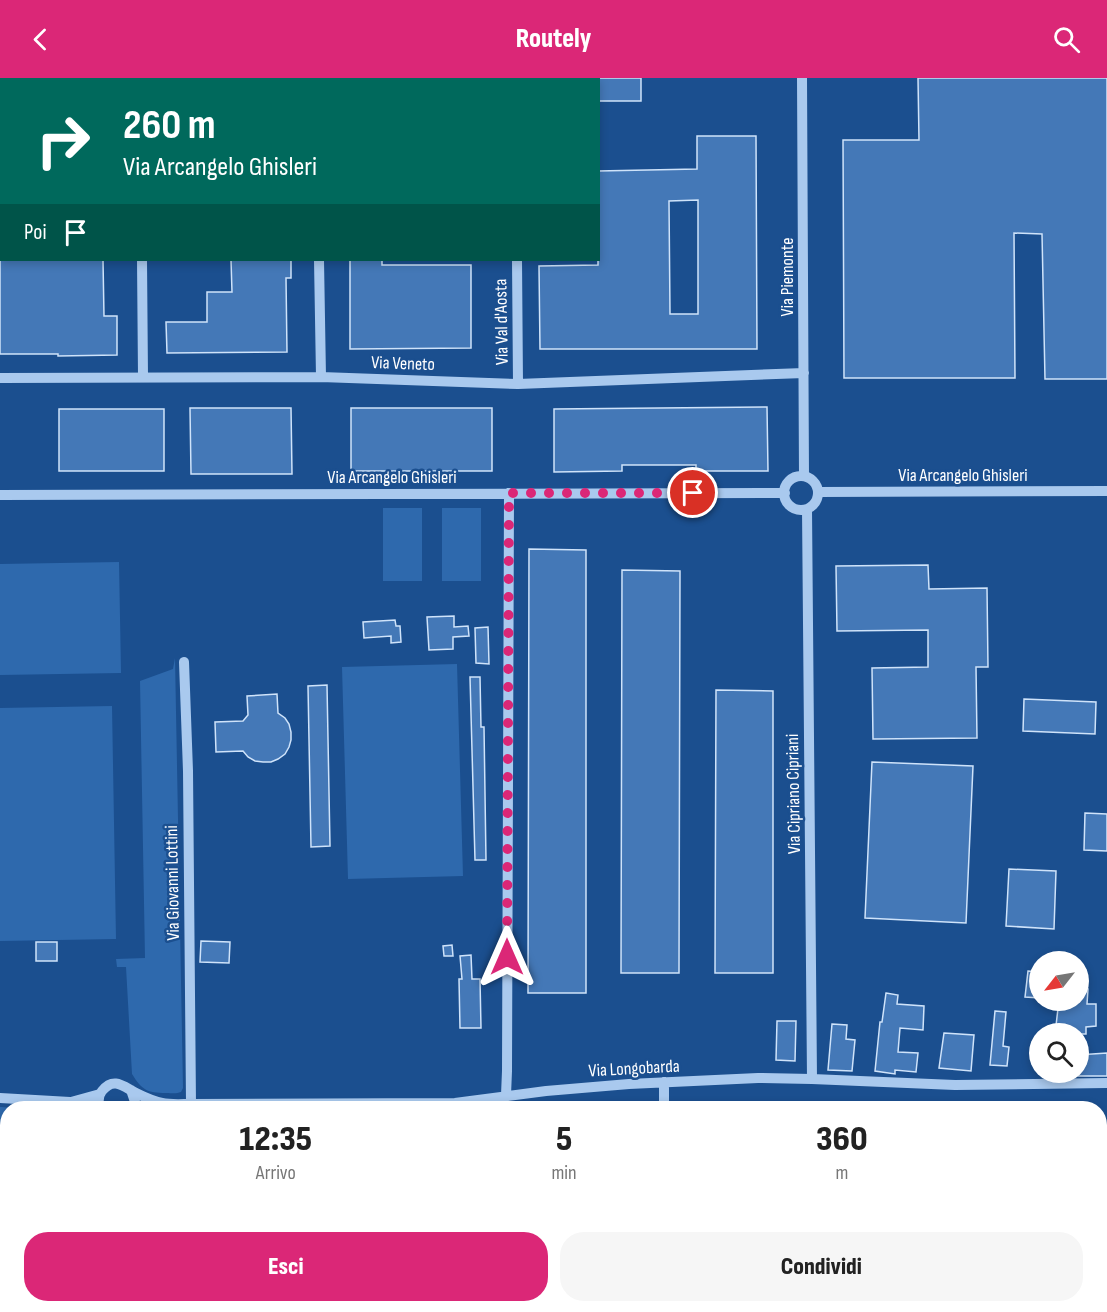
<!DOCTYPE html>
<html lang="it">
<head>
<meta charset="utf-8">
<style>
  :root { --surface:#fff; --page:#f6f6f6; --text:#222; --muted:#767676; --accent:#db2777 }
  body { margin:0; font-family:"Sofia Sans Condensed",sans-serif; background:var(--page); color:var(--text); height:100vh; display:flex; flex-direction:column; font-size:22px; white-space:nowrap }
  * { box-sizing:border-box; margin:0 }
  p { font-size:20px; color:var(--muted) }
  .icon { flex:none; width:33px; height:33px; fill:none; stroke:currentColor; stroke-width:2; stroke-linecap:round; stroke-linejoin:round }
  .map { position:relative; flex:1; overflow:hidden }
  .side { position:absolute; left:0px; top:1023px; width:1107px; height:212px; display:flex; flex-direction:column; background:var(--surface); border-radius:24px 24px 0 0; box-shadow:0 3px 9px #0003 }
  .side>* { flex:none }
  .hud { position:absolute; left:0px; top:0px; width:600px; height:183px; box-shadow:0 3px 9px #0003; background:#00695c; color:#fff; overflow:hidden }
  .needle { width:39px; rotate:239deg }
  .tools { position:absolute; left:1029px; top:873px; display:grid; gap:12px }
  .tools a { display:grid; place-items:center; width:60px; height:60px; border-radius:50%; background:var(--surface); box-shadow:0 3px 9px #0003; font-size:30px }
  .pin { position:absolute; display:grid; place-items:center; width:51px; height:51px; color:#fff; margin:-26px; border:3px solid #fff; border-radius:50%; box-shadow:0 2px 6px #0007 }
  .me { position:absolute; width:66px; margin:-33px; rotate:0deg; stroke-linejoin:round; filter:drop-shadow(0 0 4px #0008) }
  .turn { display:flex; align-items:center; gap:21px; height:126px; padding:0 24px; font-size:27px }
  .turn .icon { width:78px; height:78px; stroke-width:2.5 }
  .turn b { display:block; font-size:42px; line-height:51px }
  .then { display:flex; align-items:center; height:57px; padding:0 24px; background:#0003; gap:12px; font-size:22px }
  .eta { display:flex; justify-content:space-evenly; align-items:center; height:102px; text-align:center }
  .eta b { font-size:36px; font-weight:800; line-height:42px }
  .action { display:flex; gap:12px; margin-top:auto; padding:12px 24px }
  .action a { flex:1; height:69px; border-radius:24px; background:var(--accent); color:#fff; font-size:24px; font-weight:800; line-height:69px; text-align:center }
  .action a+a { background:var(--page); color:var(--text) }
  header { display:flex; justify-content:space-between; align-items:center; height:78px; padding:0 24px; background:var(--accent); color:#fff; font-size:27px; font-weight:800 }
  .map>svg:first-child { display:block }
  .green { fill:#2e69ad }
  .building { fill:#4478b7; stroke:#cfe3fa; stroke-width:1.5; fill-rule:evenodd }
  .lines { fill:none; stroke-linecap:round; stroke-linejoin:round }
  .minor { stroke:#a9c9ee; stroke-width:10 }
  .route { stroke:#db2777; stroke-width:10; stroke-dasharray:0 18 }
  .labels { text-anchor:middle; stroke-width:5; stroke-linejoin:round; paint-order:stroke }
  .street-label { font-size:18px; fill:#fff; stroke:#1b4f8f }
</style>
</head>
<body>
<header><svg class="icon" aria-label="back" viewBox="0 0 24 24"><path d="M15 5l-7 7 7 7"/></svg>Routely<svg class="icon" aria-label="search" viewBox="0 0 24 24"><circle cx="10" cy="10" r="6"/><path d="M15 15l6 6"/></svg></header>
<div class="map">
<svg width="1107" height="1234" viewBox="0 0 1107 1234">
  <rect width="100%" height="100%" fill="#1b4f8f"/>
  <path class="green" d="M383 430H422V503H383Z
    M442 430H481V503H442Z
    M119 484 121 595 0 597V486Z
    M175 580 183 1010 181 1014C176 1016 172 1015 166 1015 147 1015 142 1012 132 996L126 889H117L116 881 145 880 140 603 173 591Z
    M457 586 463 798 348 801 342 589Z
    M112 628 116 861 0 863V630Z
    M0 1029 20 1030H8L7 1120H0Z"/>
  <path class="building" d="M598 0H641V23H598Z
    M918 0H1107V301H1045L1042 156 1014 155 1015 300H844L843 62H919Z
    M697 58H756L757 271H540L539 188 598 187V93L697 91ZM698 122V236H670L669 123Z
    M0 182H103L104 238H117V277L58 278V276H0Z
    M231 182H291V200H286L287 274 167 275 166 244H207V214H232Z
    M350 182H382V187H471V270L350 271Z
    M767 329 768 393H696V387H622V393L554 394V331Z
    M190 330H291L292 396H191Z
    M351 330H492V393H351Z
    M59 331H164V393H59Z
    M529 471 586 472V915H528Z
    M928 487 929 511 987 510 988 589H976L977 660 873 661 872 590 928 589V552L837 553 836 488Z
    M622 492 680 493 679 895H621Z
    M454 538V549L468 548 469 558 453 559V571L429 572 427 539Z
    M395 542 396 548H400L401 564 391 565V558L364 560 363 544Z
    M488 549 489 586 476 585 475 550Z
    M470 599H480L481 649H484L486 782H475Z
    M327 607 330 768 311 769 308 608Z
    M716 612 773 613V895H715Z
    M277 616 278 635 285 640 289 646 291 654V662L289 669 285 676 278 681 271 684H263L255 683 248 679 243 673 216 674 215 644 243 643 248 637 247 618Z
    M1024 621 1096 624 1095 656 1023 653Z
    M872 684 973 688 966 845 865 840Z
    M1085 735 1107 736V773L1084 772Z
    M1009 791 1056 793 1054 851 1006 848Z
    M201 863 230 864 229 885 200 884Z
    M36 864H57V883H36Z
    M452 867 453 878H444L443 868Z
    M471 877 472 901H480L481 950H460L459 901H462L460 878Z
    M1028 893 1040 894V920L1025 919Z
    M1078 910 1088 911 1087 926H1096V948L1086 949V956H1055L1059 922H1078Z
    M886 915 898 917 897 926 924 928 923 952 900 950 898 974 918 975 916 994 895 992V996L875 993 880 944H882Z
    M995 933 1006 934 1003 968 1009 969 1007 988 990 987Z
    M777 943H796L795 983 776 982Z
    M832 946 847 947 846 961 855 962 852 993 828 992Z
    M944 955 974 957 971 993 939 990Z
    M1107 975V998H1078V977Z"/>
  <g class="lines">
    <path class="minor" d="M140 0V2
      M317 0V2
      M514 0V2
      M802 0 804 398
      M142 182 143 299
      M319 182 321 299
      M517 182 518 306
      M0 300 321 299 518 306 804 295
      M784 415a17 17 0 1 1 34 0a17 17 0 1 1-34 0Z
      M818 414 1107 413
      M0 417 785 415
      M807 431 812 1001
      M184 584 188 693 191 1026
      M131 1012 135 1024 134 1030
      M506 1017 507 993 509 415
      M0 1020 70 1024 94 1030
      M71 1024 100 1016
      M100 1030C98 1024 98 1018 102 1013 114 998 124 1009 136 1015 144 1019 153 1023 162 1025 171 1027 182 1026 191 1026L455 1025 546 1013 629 1006 758 1000 812 1001 955 1007 1107 1005
      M664 1030V1004
      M1100 1226 1107 1193
      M126 1227 127 1234
      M668 1234V1227"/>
  </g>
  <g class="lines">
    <path class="route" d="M507 879 509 415H693"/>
  </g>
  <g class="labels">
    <g class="street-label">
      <text transform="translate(787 199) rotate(-90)" y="6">Via Piemonte</text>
      <text transform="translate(501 244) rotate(-91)" y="6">Via Val d'Aosta</text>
      <text transform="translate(403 285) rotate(2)" y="6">Via Veneto</text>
      <text x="963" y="403">Via Arcangelo Ghisleri</text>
      <text x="392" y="405">Via Arcangelo Ghisleri</text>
      <text transform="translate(793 716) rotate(-91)" y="6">Via Cipriano Cipriani</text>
      <text transform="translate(172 805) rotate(-91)" y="6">Via Giovanni Lottini</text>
      <text transform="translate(634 990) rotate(-3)" y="6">Via Longobarda</text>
    </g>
  </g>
</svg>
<div class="tools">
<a><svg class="needle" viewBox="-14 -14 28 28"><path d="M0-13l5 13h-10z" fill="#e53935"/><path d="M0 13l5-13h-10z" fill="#767676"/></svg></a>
<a><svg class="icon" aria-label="search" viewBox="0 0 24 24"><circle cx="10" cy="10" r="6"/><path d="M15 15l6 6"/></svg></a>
</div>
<div class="pin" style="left:693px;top:415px;background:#d93025"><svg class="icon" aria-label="arrive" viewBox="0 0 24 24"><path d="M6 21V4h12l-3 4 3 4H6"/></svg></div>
<svg class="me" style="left:507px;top:879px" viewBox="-20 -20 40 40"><path d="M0-17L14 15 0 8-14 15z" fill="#db2777" stroke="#fff" stroke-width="4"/></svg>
<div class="hud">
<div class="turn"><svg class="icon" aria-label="right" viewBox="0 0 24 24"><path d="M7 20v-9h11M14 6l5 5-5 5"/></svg><div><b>260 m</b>Via Arcangelo Ghisleri</div></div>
<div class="then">Poi<svg class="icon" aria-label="arrive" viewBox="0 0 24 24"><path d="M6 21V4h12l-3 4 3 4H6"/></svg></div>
</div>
<section class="side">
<div class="eta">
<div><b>12:35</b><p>Arrivo</p></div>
<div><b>5</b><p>min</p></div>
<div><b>360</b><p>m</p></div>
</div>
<div class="action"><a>Esci</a><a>Condividi</a></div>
</section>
</div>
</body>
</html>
